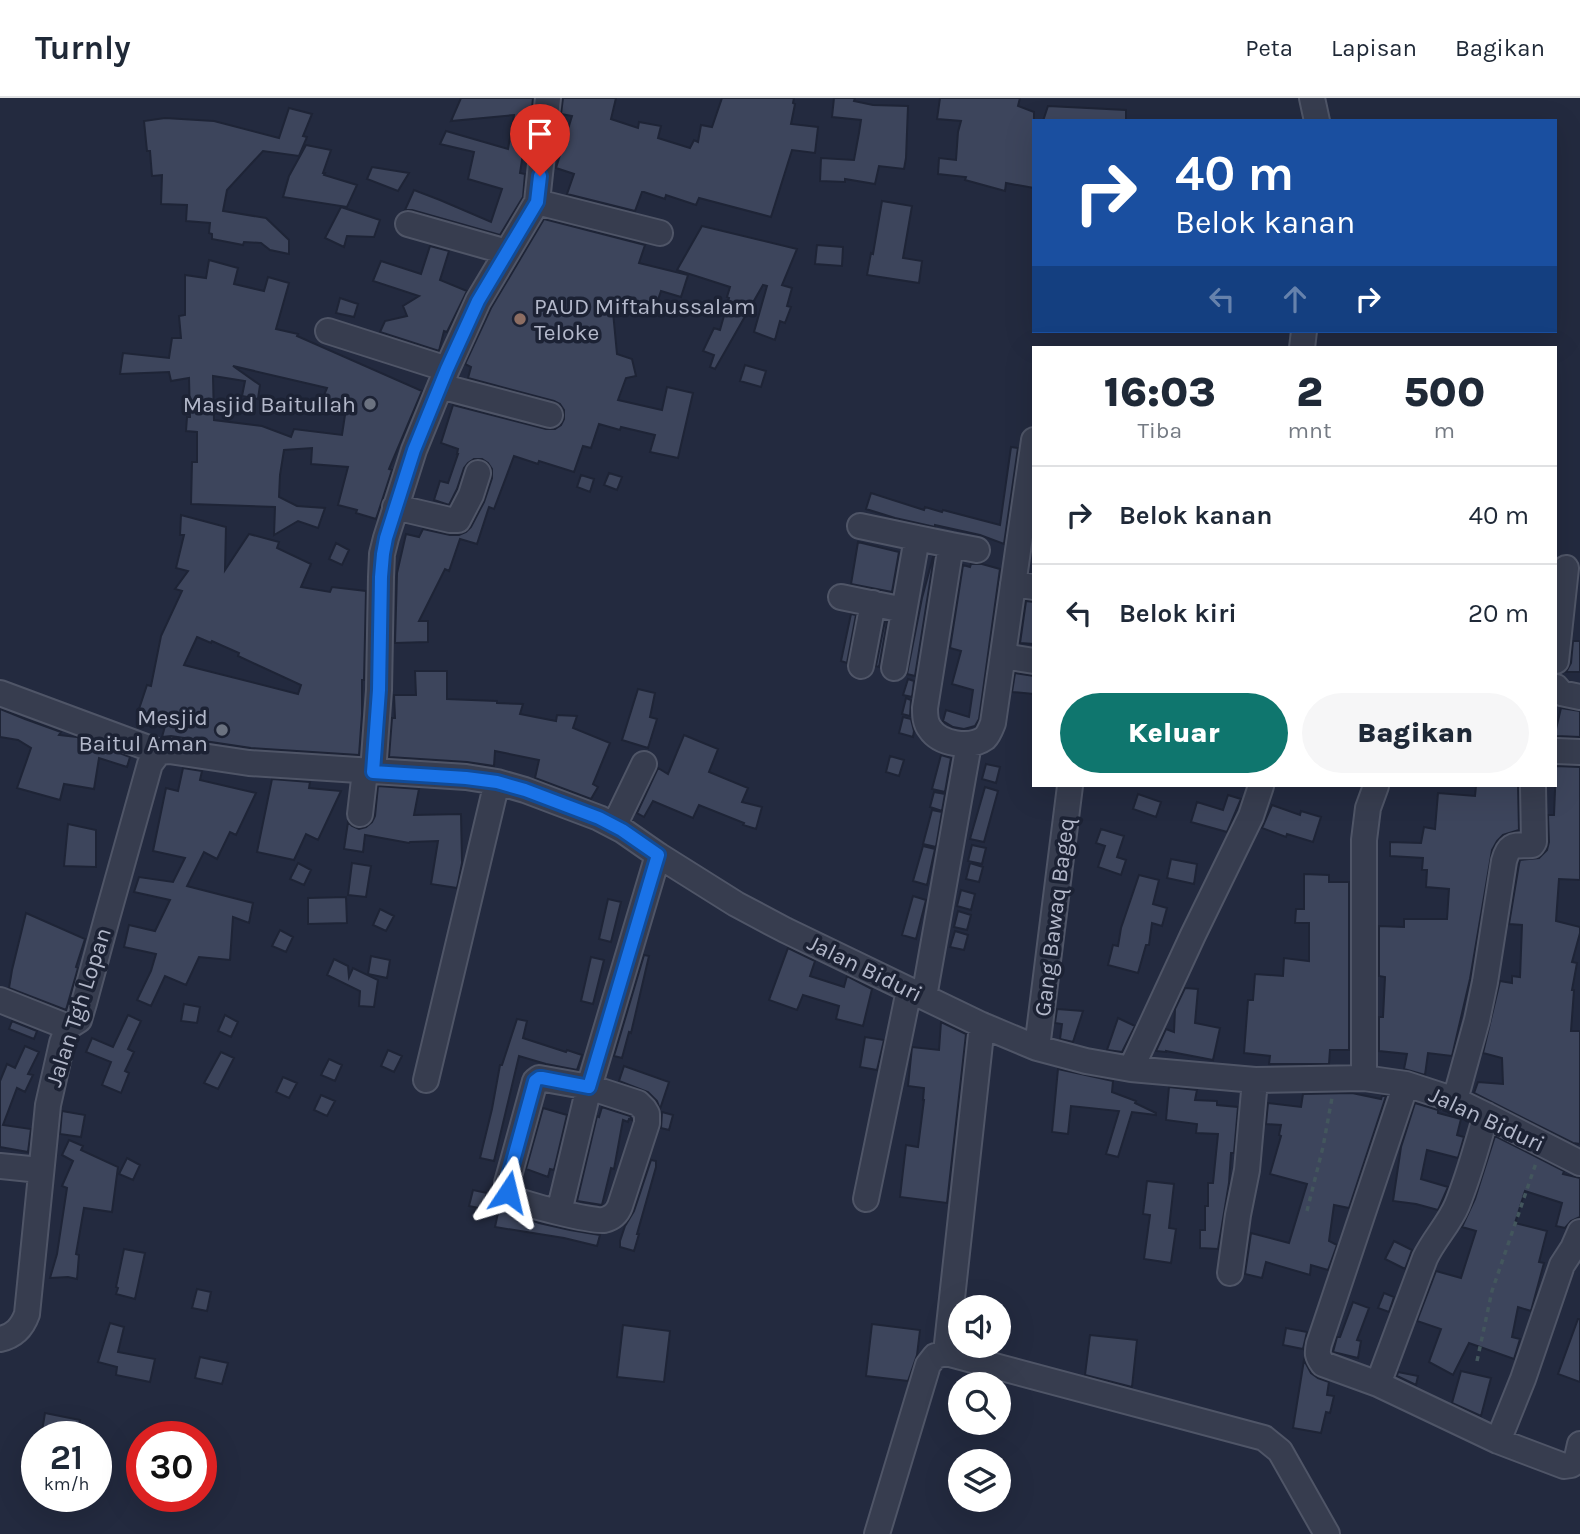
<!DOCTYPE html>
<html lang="id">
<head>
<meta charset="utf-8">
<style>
  :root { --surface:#fff; --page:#f6f6f7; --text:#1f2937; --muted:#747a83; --line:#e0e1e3; --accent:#0f766e }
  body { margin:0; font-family:Karla,sans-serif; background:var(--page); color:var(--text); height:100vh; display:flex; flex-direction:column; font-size:26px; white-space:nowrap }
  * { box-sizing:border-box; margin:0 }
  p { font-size:23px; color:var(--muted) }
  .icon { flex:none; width:38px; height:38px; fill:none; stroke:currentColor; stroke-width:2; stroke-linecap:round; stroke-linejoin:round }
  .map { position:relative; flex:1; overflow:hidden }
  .details { position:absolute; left:1032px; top:248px; width:525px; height:441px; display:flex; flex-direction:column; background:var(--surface); border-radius:0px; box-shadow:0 7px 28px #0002 }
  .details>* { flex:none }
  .hud { position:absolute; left:1032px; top:21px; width:525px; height:214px; border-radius:0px; box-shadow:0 7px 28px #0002; background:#1a4fa0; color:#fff; overflow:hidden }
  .buttons { position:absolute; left:948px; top:1197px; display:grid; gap:14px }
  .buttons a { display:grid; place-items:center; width:63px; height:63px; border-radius:50%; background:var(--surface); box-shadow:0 7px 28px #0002; font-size:35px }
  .speed { position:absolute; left:21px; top:1323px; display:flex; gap:14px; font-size:35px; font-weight:700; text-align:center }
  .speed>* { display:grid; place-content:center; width:91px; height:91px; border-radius:50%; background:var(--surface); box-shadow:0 7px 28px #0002; line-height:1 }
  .speed small { font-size:18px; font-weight:400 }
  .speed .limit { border:10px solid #d22; background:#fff; color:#111 }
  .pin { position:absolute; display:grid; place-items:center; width:60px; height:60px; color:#fff; margin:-72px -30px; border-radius:50% 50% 50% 0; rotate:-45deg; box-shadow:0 0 7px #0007 }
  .pin .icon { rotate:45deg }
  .me { position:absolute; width:77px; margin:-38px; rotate:10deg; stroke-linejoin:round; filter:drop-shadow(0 0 5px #0008) }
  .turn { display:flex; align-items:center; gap:24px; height:147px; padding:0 28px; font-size:32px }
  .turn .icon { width:91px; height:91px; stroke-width:2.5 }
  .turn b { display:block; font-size:49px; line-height:60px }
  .lanes { display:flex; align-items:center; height:66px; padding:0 28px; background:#0003; justify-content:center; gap:35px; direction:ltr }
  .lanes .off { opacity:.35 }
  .eta { display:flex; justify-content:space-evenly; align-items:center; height:119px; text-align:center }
  .eta b { font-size:42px; font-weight:800; line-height:49px }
  .cta { display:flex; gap:14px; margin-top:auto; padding:14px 28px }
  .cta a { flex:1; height:80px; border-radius:42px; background:var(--accent); color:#fff; font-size:28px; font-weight:800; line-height:80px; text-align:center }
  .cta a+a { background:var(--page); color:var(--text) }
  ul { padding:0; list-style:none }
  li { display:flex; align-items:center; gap:21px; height:98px; padding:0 28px; border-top:2px solid var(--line) }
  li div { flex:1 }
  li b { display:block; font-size:26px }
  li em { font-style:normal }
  header { display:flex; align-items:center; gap:42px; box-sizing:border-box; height:98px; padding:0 35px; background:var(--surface); border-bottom:2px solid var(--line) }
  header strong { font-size:33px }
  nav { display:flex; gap:38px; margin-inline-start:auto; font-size:24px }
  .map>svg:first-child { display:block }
  .building { fill:#3d455c; stroke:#1e2436; stroke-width:2; fill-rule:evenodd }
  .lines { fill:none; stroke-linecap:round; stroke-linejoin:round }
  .minor-casing { stroke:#4f5567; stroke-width:28 }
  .path { stroke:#43565d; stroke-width:3.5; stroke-dasharray:5 5; stroke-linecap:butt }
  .minor { stroke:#373d4f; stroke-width:24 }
  .route-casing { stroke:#114b97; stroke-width:18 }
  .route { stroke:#1a73e8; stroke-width:12 }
  .education-dot { fill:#8d6e63; stroke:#1c2234; stroke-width:2.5 }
  .worship-dot { fill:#6b7280; stroke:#1c2234; stroke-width:2.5 }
  .labels { text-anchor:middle; stroke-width:7; stroke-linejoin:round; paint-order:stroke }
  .poi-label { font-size:23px; fill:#b3b8ca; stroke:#1c2234; text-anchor:end }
  .street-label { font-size:23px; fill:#b3b8ca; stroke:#1c2234 }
</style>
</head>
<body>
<header>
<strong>Turnly</strong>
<nav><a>Peta</a><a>Lapisan</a><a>Bagikan</a></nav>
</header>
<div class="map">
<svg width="1580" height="1436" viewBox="0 0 1580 1436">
  <rect width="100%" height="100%" fill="#232a3f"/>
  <path class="building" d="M461 0H533L530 30H527L520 75 525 76 523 99 500 137 412 112H405L414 92 440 102 491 124 502 91 468 81 474 54 440 46 446 33 508 51 514 17 451 23Z
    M563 0H616L611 21 638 30 639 24 661 28 658 40 690 50 694 42 698 44 701 27 712 29 722 0H794L793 5 795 6 791 26 818 29 815 55 792 52 771 119 699 100 696 107 666 97 665 101 644 94H642L635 113 567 96 574 76 556 70 572 18 561 16Z
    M834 0H855L854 3 873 7 908 8 906 60 904 71 879 68 875 86 845 81V84L820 83 821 60 854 62 859 35 861 22 832 19Z
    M940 0H1020L1018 8 1034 14V90L1006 85 1005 93 965 82 966 79 938 76 939 60 956 62 958 34 961 23 937 21Z
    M1048 8 1126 12V23H1043Z
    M289 10 312 16 303 38 307 39 299 58 263 53 227 92 223 113 266 120 289 142V156L270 152 261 145 244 144 243 147 212 141V136L209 135 210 125 186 123 187 107 161 106 162 77 152 78 150 53H147L144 23 165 20 214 23 279 40Z
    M306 47 331 52 323 75H325L324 77 357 87 347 109 283 99 289 78Z
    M372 69 409 75 398 93 367 81Z
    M882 103 912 108 903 160 922 163 919 185 867 177 871 155 873 156Z
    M341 109 380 122 374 139 347 138 344 149 325 140Z
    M544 121 645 147 639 165 688 177 681 199 661 193 653 216H623L613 214 617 256 632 261 636 278 626 280 618 302 662 312 667 289 693 295 678 360 650 354 655 337 621 329 620 332 599 326 591 350 583 348 574 374 539 363 538 366 514 358 494 411 489 409 477 446 460 441 449 473 445 471 419 523H428V544L395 545 397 475 406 436 419 439 423 431 450 437H459L466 434 471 429 484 404 492 380V371L488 365 482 361H474L468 365 464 370 457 391 449 407 434 402 440 383 448 385 458 356H457L458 351 441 345 453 307 546 331H555L561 327 564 321V312L560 306 554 303 468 280 471 269 465 266 491 210Z
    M702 128 797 151 782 187 792 190 787 208 791 209 785 225 780 223 775 242 754 234 767 188 763 187 715 271 710 269 714 257 703 253 714 230 720 232 729 200 727 199 730 189 677 172Z
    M817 147 843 149 842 168 815 166Z
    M430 148 449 153 440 182 467 193 447 234 444 233 439 253 380 234 385 223 407 218 403 208 419 198 373 183 381 163 421 176Z
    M209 162 238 170 234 186 264 193 268 179 289 185 276 231 298 236 297 238 422 293 389 371 392 372 376 421 356 415 357 412 338 407 348 369 311 366 312 350 284 352 280 377 279 399 297 408 325 410 318 430 298 423 274 437 275 409 191 406 192 364H197V334L186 333 187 319H190L189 280 171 283 169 274 120 276 123 255 169 260 172 240H181L179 218 185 217V177L206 180ZM233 268 327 290 318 312 345 317 342 337 294 331 291 339 262 328 214 322 213 278 245 283 242 298 258 301 260 287Z
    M340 200 358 206 354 219 336 215Z
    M745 267 766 273 761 289 740 283Z
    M1011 349 1018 350 1004 446 980 437 935 427V429L895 420 866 411 871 395 924 412 925 409 942 414 943 412 1000 427Z
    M609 375 622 379 617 392 604 387Z
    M581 377 594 381 590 394 577 389Z
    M181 417 226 429 225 472 249 436 279 444 277 450 311 466 301 489 330 494 332 489 366 493 364 582H362V616L359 657 251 650 171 638 162 639 167 621 138 614 147 587 151 588 161 538 182 493 175 491 188 473 176 470 184 437H180ZM197 539 211 545 212 543 239 555 238 558 301 587 298 596 184 567Z
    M858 444 899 454 892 494 851 486Z
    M336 445 349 452 342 467 329 461Z
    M933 459H934L915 578 907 576 922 500Z
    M971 466H982L1000 471 979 621 975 628 964 631 953 629 943 623 946 612 969 619 973 592 952 586 961 553 950 550 963 467 970 469Z
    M1026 503 1034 504V546L1020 545Z
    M851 516 856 517 847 565 841 563Z
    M885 523 887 524 879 569 876 568Z
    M1573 543H1580V574H1566L1571 565Z
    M415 573H447V601L497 603V605L523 606 520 616 556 623 557 617 577 618 573 630 610 645 593 686 598 689 591 701 535 680 539 662 495 653 494 668 467 664 389 659 392 620H395L394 597H416Z
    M1015 575 1034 578V596L1012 594Z
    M908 581 914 583 912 599 903 597Z
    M638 591 655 595 650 619 657 621 648 650 622 642Z
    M906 600 911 602 910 618 902 616Z
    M1561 610 1580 613V639L1556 638V631Z
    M0 611 25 621 61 634 59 637 77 639 130 659 127 669 99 660 94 691 64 686 60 702 17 690 31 650 18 642 0 639Z
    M903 619 911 621 914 633 913 639 899 635Z
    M684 637 718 651 709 674 748 690 742 704 762 709 756 731 743 727 744 725 699 707 693 720 653 703 644 719 637 715 658 670 668 676Z
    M941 657 951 660 945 694 932 691Z
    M890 658 904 662 899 678 886 674Z
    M986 666 1000 669 996 685 982 681Z
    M1556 668 1580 669V782L1559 781 1556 823 1580 829V835L1572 864 1577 865 1572 892H1574L1571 933H1580V1046L1573 1045 1474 995 1478 984 1503 986 1502 960 1483 955 1500 883 1512 885V878L1520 879 1522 827 1509 826 1519 766 1520 762 1539 760 1547 752 1549 744 1548 717H1554Z
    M183 670 202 673 200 682 256 695 236 737 230 734 217 761 204 754 187 788 253 805 249 825 233 819 230 862 199 859 186 887 165 878 151 908 137 902 151 873 156 856 124 849 129 827 155 833 170 802 134 794 139 779 173 784 185 760 153 753 166 690 178 693Z
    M272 681 310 684 309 690 341 693 318 742 306 736 294 762 257 754Z
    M378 688 419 691 414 717 461 716 462 765 457 790 431 786 438 743 410 744 409 745 365 737 363 754 344 751 348 724 352 728 359 731 366 729 372 724 375 718Z
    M1476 688H1518L1519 732 1503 737 1497 743 1492 752 1470 881 1452 958 1428 955 1425 977 1404 971 1407 956 1379 953V919H1383L1385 879 1379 878V828L1404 829V821H1447L1449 791 1426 789 1427 772H1422L1423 760 1390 758V744L1421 745 1424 729 1435 731 1438 695 1475 698Z
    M985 689 998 693 984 744 970 741Z
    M934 694 945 696 942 713 930 709Z
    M1138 696 1161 704 1156 719 1133 711Z
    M1228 697 1241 701 1227 734 1191 724 1197 704 1223 712Z
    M1272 707 1300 717 1301 713 1321 719 1313 744 1287 736 1286 739 1262 730Z
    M932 712 942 714 936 749 923 746Z
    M68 726 96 732V769L64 768Z
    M1101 731 1124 738 1117 759 1126 762 1121 777 1098 769 1105 748 1096 745Z
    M972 747 986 750 982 766 968 763Z
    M923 748 935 751 927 787 913 783Z
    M1171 761 1197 766 1194 786 1167 780Z
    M298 765 311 772 304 787 290 781Z
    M352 765 371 768 366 799 348 797Z
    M970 765 983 769 979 784 966 781Z
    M1304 776 1329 777V784H1349V952H1330L1329 966H1269L1270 958 1244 955 1248 902H1253L1255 876 1283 878 1284 860 1309 863V825H1295L1296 811H1304Z
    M1139 777 1159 782 1153 806 1167 810 1162 828 1152 825 1149 847H1146L1138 875 1108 867 1113 847 1118 848 1121 830Z
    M961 792 975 796 971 812 957 808Z
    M913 798 926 802 916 841 902 837Z
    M346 799 347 825 308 826V800Z
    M608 801 621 804 611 844 599 841Z
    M380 811 394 818 386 833 373 827Z
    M958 813 971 817 967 832 954 829Z
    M26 815 85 841 76 869 78 870 66 912 9 890 12 872Z
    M280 832 293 839 286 854 272 848Z
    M955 833 968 837 964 852 950 849Z
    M788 850 815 863 810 878 844 889 847 878 872 891 863 928 836 921 839 908 803 897 797 912 769 902Z
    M644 857 649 858 631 935 629 934 622 960 614 958Z
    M371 858 390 862 387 880 368 876Z
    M591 859 604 862 593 906 581 903Z
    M334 861 348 868 349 879 353 870 378 882 374 909 359 908 360 893 327 877Z
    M1185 890 1198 891 1195 925 1220 930 1213 962 1166 953V954L1156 953 1166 931 1174 934 1175 911Z
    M184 906 200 909 197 925 181 923Z
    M1057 911 1083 913 1073 944 1060 941 1062 926 1055 925Z
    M128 917 141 923 128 951 134 954 125 973 129 975 121 995 102 987 111 964 86 954 92 940 113 949Z
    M225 917 238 924 231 939 218 933Z
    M1118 920 1135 928 1122 954 1107 952Z
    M517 921 527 923 523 940 566 954 567 952 582 957 577 972 546 966 519 958 494 1063 480 1060 492 1011 500 967H502Z
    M12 923 37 933 34 941 9 931Z
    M941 924 966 936 947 1105 900 1099 906 1047 918 1049 924 1002H923L924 990 908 988 912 949 939 952Z
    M865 939 884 942 877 972 860 969Z
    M25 948 39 954 28 976 33 977 25 994 17 990 3 1027 31 1031 28 1054 0 1049V983L7 966 15 970Z
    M388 952 402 958 394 974 381 968Z
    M221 954 234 960 218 991 204 985Z
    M329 961 342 967 335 983 321 977Z
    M624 968 669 984 660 1011 657 1003 648 994 619 983Z
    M1058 971 1113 983 1112 994 1136 1003 1135 1005 1156 1015V1017L1132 1014 1118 1059 1106 1056 1119 1013 1071 1008 1068 1036 1052 1034Z
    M283 979 297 985 289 1000 276 994Z
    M1169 989 1197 992 1195 1002 1217 1003V1007L1238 1009 1234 1055H1231L1229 1085 1218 1151 1200 1150V1132H1205V1108H1208V1085H1213L1218 1036 1196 1035 1197 1026 1166 1022Z
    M1352 995 1381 1001 1382 998H1386L1349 1110 1334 1107 1329 1143 1337 1147 1328 1172 1311 1167 1310 1177 1266 1164 1262 1180 1245 1176 1251 1135 1289 1145 1307 1086 1270 1076 1281 1038 1279 1037 1281 1027 1266 1026 1268 1005 1301 1009 1303 996Z
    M321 997 335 1003 327 1018 314 1012Z
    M1415 1005 1438 1012V1015L1461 1021 1457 1037 1464 1039 1458 1060 1427 1052 1421 1081 1448 1089 1438 1112 1416 1106 1393 1103 1401 1049Z
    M602 1009 630 1018 632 1022 629 1021 628 1024 623 1022 614 1071 611 1070 602 1107 577 1103 597 1018 599 1019Z
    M543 1010 567 1017 554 1072 550 1071 548 1079 526 1071Z
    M62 1013 85 1017 81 1039 60 1036Z
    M662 1014 673 1017 669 1032 661 1030Z
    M1495 1038 1564 1073 1563 1076 1580 1080V1119L1571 1123 1565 1130 1556 1128 1562 1105 1525 1093 1515 1125 1547 1133 1539 1164 1544 1165 1531 1213 1518 1209 1512 1239 1520 1241 1514 1261 1469 1245 1453 1277 1429 1264 1441 1231 1417 1223 1436 1173 1461 1180 1476 1133 1462 1129 1475 1101Z
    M69 1042 83 1048 81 1052 118 1069 112 1114 84 1110 76 1156 79 1157 77 1181 68 1179 50 1180 57 1156 67 1090 62 1088 73 1063 62 1057Z
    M127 1060 140 1067 133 1082 119 1076Z
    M651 1062 656 1063V1069L637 1136H639L634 1153 620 1149V1143L625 1128 634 1113Z
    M1147 1083 1174 1086 1169 1130 1176 1131 1171 1165 1144 1161 1150 1117 1143 1116Z
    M473 1092 487 1095 483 1111 469 1108Z
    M499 1110 539 1125 570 1132 600 1137 597 1148 564 1140 495 1129Z
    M1394 1143 1412 1152 1405 1171 1385 1161Z
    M124 1151 145 1155 135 1201 116 1196 118 1190 116 1189Z
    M197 1191 211 1194 207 1213 192 1210Z
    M1384 1195 1394 1199 1389 1214 1378 1210Z
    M1353 1204 1369 1210 1357 1242 1361 1243 1358 1260 1333 1254 1337 1239H1340Z
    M1578 1221H1580V1284L1558 1276Z
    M110 1225 124 1229 118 1254 155 1261 150 1284 116 1277 117 1269 98 1264Z
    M872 1226 920 1232 917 1257 908 1283 866 1278Z
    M623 1227 670 1233 664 1284 617 1279Z
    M1286 1230 1307 1234 1303 1251 1283 1247Z
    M1090 1237 1137 1242 1132 1289 1085 1277Z
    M200 1259 228 1265 222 1286 195 1280Z
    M1304 1262 1311 1275 1318 1280 1329 1284 1327 1297 1334 1298 1330 1315 1326 1314 1321 1335 1293 1330Z
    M1461 1273 1491 1280 1481 1318 1452 1305Z
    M1398 1274 1418 1278 1416 1287 1397 1278Z
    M45 1315 80 1322 76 1339H41Z"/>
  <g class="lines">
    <g class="minor-casing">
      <path id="minor" d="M1312 0 1317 23
        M537 104 660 135
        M408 126 507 154
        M328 233 447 271
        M1302 250 1304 233
        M440 288 550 317
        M395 409 450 422H458L471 397 478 375
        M860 428 917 440
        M951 447 977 452
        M1013 486 1034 489
        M841 499 904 512
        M1003 558 1034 563
        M1556 563 1566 470
        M861 568 873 505
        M894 570 917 440 951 447 925 610C925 617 925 625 930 631 940 646 970 651 985 640 989 636 991 630 993 625L1034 342
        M1556 589 1561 595 1580 599
        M0 595 159 654 169 653 249 665 466 679 497 684 525 692 599 720 622 732 658 757 736 806 785 832 982 927 1037 950 1086 963 1131 971 1255 982 1364 980 1406 986 1455 1002 1486 1017 1580 1065
        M1556 653 1580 654
        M373 674 379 592 381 479 382 456 386 440 414 352 447 271 478 203 537 104 548 0
        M360 716 365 673
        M614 728 644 666
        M924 899 969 646
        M0 902 68 929
        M1037 950 1070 688
        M1131 971 1193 837 1251 718 1261 688
        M539 980 589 989 638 1005 644 1011 647 1016V1025L620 1108C617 1116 612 1120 604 1122 594 1124 520 1106 513 1100 508 1096 508 1091 507 1085L535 983Z
        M1364 980V742L1368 710 1376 688
        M426 982 497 684
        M1406 986 1319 1246C1317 1255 1317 1258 1323 1266L1378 1286 1498 1343 1564 1368 1571 1367 1576 1364 1580 1346
        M1455 1002 1477 922 1485 884 1504 763C1509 744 1515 748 1532 747L1534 744 1533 688
        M0 1068 40 1072
        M866 1101 909 892
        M559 1114 589 989 658 757
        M1230 1175 1238 1117 1247 1072 1255 982
        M0 1241C14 1238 22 1230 27 1216L48 1007 62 945 68 929 79 922 84 905 107 820 150 666 159 654
        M946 1255 982 927
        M1378 1286 1425 1160C1434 1141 1449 1126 1457 1107 1469 1078 1477 1047 1486 1017
        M1498 1343 1523 1281 1562 1167 1573 1150 1580 1134
        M877 1436 928 1267 935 1258 946 1255 1264 1340 1280 1353 1327 1436"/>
    </g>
    <path class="path" d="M1307 1113 1323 1049 1332 1000
      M1477 1263 1492 1193 1536 1065"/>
    <use href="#minor" class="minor"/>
  </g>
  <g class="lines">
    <g class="route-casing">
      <path id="route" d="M508 1094 507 1085 535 983 539 980H542L589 989 658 757 622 732 599 720 525 692 497 684 466 680 373 674 379 592 381 479 383 456 386 440 414 352 447 271 478 203 537 104 540 78"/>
    </g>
    <use href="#route" class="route"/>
  </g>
  <circle class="education-dot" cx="520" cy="221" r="7"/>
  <g class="worship-dot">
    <circle cx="370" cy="306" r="7"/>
    <circle cx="222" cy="632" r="7"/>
  </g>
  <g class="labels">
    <g class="poi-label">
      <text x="534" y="216" text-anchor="start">PAUD Miftahussalam<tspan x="534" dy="26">Teloke</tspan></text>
      <text x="356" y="314">Masjid Baitullah</text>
      <text x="208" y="627">Mesjid<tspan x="208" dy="26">Baitul Aman</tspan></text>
    </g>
    <g class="street-label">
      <text transform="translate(1054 819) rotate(-83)" y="8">Gang Bawaq Bageq</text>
      <text transform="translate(865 870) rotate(26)" y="8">Jalan Biduri</text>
      <text transform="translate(78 909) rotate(-72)" y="8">Jalan Tgh Lopan</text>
      <text transform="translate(1487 1021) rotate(25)" y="8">Jalan Biduri</text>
    </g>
  </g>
</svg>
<div class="buttons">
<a><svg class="icon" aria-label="sound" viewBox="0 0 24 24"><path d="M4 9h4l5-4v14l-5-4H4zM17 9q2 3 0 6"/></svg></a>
<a><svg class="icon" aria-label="search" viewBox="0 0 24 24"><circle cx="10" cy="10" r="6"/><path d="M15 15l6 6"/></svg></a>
<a><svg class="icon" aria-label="layers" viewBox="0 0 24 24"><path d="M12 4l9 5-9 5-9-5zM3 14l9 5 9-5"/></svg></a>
</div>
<div class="speed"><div>21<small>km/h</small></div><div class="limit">30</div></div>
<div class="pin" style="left:540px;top:78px;background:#d93025"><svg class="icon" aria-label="arrive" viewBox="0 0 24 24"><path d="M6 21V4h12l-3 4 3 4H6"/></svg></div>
<svg class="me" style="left:508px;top:1094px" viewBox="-20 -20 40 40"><path d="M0-17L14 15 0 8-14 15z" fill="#1a73e8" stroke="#fff" stroke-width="4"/></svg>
<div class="hud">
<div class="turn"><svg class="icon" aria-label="right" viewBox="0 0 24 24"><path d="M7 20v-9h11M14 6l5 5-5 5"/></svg><div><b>40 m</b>Belok kanan</div></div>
<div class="lanes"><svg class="icon off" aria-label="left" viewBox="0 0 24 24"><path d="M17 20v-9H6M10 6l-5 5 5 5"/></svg><svg class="icon off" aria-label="ahead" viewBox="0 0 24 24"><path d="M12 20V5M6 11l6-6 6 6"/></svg><svg class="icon" aria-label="right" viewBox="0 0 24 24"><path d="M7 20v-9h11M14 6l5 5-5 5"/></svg></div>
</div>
<section class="details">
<div class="eta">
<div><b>16:03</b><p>Tiba</p></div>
<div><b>2</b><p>mnt</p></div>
<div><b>500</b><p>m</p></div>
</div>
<ul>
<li><svg class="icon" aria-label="right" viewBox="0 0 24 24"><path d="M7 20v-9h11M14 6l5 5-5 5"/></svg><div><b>Belok kanan</b></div><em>40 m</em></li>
<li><svg class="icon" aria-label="left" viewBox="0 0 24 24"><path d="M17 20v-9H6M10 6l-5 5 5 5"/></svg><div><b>Belok kiri</b></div><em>20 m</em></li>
</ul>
<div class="cta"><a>Keluar</a><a>Bagikan</a></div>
</section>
</div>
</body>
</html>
